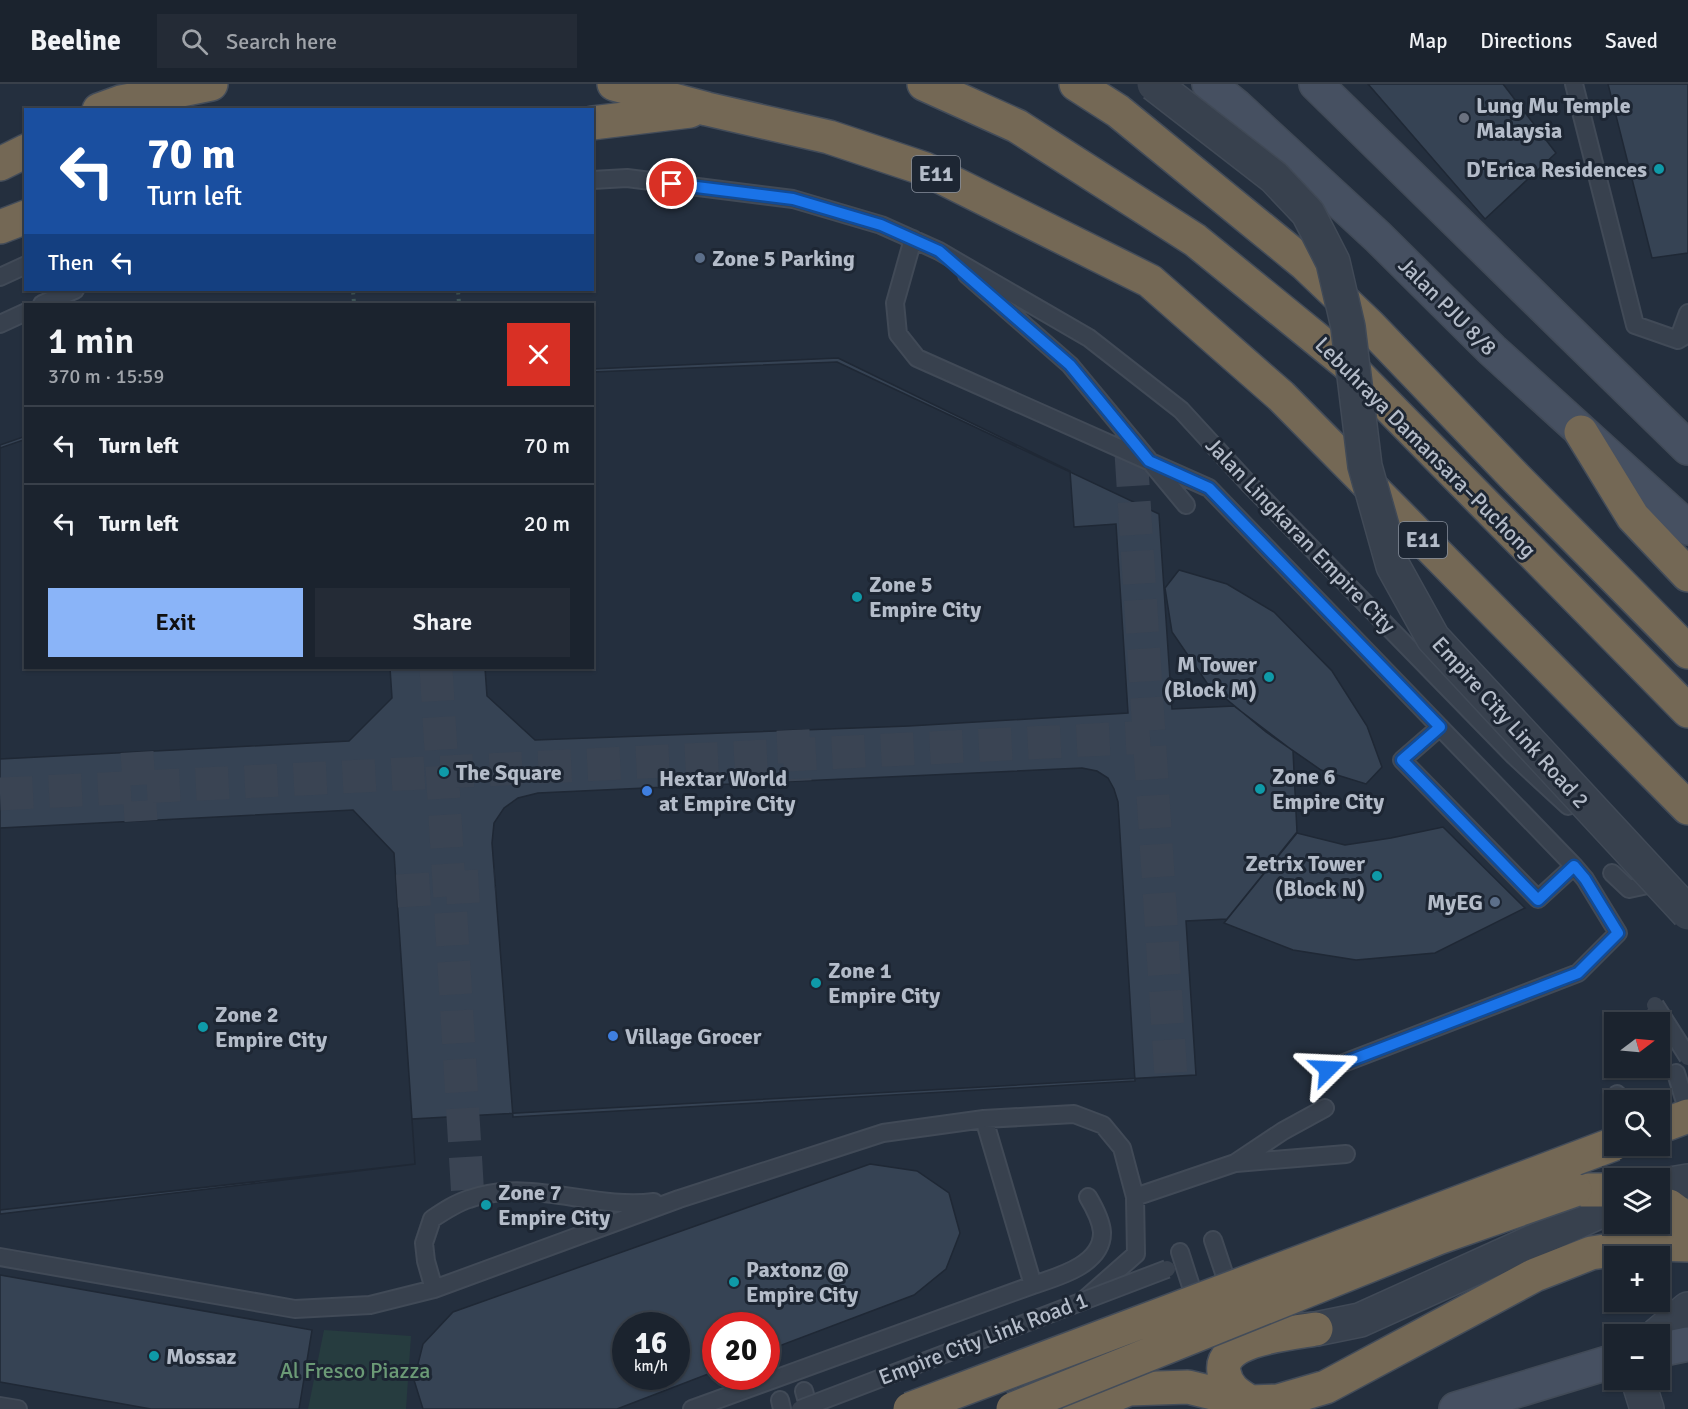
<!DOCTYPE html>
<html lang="en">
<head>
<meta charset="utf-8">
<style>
  :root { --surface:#1b232e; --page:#242b36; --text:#f1f3f6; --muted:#a0a4aa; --line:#39404a; --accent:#8ab4f8 }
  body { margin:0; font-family:Signika,sans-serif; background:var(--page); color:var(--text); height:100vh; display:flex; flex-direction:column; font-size:22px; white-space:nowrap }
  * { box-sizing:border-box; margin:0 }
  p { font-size:20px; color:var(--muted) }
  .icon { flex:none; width:33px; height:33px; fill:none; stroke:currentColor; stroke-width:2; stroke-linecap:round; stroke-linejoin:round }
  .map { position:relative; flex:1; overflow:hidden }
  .side { position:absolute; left:24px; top:219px; width:570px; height:366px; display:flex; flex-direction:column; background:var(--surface); border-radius:0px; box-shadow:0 2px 4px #0004,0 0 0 2px var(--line) }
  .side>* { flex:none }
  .top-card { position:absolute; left:24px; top:24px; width:570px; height:183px; border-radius:0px; box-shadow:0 2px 4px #0004,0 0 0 2px var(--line); background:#1a4fa0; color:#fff; overflow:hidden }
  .needle { width:39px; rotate:74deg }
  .buttons { position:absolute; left:1604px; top:928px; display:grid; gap:12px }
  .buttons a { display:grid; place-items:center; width:66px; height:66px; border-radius:0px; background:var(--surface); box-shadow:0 2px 4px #0004,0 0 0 2px var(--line); font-size:30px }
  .speed { position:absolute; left:612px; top:1228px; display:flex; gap:12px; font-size:30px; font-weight:700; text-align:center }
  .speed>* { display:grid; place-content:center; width:78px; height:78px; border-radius:50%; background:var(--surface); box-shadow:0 2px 4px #0004,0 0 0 2px var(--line); line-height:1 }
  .speed small { font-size:15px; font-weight:400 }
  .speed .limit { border:9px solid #d22; background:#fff; color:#111 }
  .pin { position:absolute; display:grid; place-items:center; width:51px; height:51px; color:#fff; margin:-26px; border:3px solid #fff; border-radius:50%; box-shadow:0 2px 6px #0007 }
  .me { position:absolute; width:66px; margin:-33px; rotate:69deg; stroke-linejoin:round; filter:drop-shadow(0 0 4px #0008) }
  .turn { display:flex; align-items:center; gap:21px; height:126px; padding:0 24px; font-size:27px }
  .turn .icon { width:78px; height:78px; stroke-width:2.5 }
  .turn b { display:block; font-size:42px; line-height:51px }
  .then { display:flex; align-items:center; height:57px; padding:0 24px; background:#0003; gap:12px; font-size:22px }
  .round { display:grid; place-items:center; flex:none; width:63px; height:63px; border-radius:0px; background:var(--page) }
  .head { display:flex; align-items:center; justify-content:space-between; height:102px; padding:0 24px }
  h1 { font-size:36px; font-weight:600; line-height:45px }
  .cta { display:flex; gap:12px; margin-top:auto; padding:12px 24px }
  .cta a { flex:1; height:69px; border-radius:0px; background:var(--accent); color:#111; font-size:24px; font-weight:600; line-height:69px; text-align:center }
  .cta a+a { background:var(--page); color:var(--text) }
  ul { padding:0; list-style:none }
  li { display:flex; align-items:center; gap:18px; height:78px; padding:0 24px; border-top:2px solid var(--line) }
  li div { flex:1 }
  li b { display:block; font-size:22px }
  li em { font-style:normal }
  header { display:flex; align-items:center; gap:36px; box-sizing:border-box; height:84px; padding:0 30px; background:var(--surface); border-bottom:2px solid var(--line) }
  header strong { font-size:28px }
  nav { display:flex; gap:33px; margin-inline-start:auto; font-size:21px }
  .search { width:420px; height:54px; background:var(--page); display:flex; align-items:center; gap:15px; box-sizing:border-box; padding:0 21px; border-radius:0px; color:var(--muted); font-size:22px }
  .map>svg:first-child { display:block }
  .green { fill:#263c3f }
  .building { fill:#364354; stroke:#1f2835; stroke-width:1.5; fill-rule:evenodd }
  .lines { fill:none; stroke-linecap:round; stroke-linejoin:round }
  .street-tunnel { stroke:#3a4453; stroke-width:33; stroke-dasharray:33 16; stroke-linecap:butt }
  .lane-casing { stroke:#414a57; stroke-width:20 }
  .street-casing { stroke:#414a57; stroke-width:36 }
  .secondary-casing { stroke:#414a57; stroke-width:36 }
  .highway-casing { stroke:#434c59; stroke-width:36 }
  .path { stroke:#3f5557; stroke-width:4; stroke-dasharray:4.5 4.5; stroke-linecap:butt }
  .lane { stroke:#38414e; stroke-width:16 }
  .street { stroke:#38414e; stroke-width:33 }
  .secondary { stroke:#465061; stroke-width:33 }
  .highway { stroke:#746855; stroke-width:33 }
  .lane-bridge-casing { stroke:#414a57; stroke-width:20; stroke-linecap:butt }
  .street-bridge-casing { stroke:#414a57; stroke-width:36; stroke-linecap:butt }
  .highway-bridge-casing { stroke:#434c59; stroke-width:36; stroke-linecap:butt }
  .lane-bridge { stroke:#38414e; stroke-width:16 }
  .street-bridge { stroke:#38414e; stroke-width:33 }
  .highway-bridge { stroke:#746855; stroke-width:33 }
  .route-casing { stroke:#114b97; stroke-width:15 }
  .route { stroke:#1a73e8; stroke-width:10 }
  .worship-dot { fill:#6b7280; stroke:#1d2633; stroke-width:2 }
  .culture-dot { fill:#0f9aa8; stroke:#1d2633; stroke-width:2 }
  .service-dot { fill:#5c6f8a; stroke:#1d2633; stroke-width:2 }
  .shop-dot { fill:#3f7fe0; stroke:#1d2633; stroke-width:2 }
  .labels { text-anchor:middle; stroke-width:6; stroke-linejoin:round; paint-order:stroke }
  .shield { fill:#1d2633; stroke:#878f9c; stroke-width:1.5 }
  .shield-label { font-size:21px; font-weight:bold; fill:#b4bcc9 }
  .poi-label { font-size:22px; font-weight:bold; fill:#b4bcc9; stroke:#1d2633; text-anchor:start }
  .street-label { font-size:22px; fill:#b4bcc9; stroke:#1d2633 }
  .park-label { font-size:22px; fill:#6b9a76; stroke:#1d2633 }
</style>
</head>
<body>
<header>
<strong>Beeline</strong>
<div class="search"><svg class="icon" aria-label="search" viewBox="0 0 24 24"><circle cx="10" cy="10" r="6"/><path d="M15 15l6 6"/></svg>Search here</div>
<nav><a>Map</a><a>Directions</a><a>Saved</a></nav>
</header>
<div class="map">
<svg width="1688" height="1325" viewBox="0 0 1688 1325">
  <rect width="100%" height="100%" fill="#242f3e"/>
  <path class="green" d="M324 1246 411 1252 406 1325H308Z"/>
  <path class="building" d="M1368 0H1503L1556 69 1485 135Z
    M1608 0H1688V169L1652 174Z
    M838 274 1070 387 1074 443 1116 440 1128 629 909 642 535 656 487 612 485 584H592V285Z
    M837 278 1159 430 1172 625 1234 622 1293 667 1297 748 1227 835 1186 837 1196 991 412 1035 415 1080 0 1126V364L26 355V584H592V288Z
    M26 352V584H390L392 614 349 657 0 675V361Z
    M1179 486 1227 500 1274 528 1332 587 1367 642 1382 683 1366 700 1321 686 1266 648 1207 599 1172 548 1165 504Z
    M1082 684 1097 687 1108 694 1114 705 1118 718 1135 997 513 1033 492 759 494 739 504 724 518 714 538 709Z
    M353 726 394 769 415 1080 0 1130V744Z
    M1443 743 1525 824 1435 869 1356 876 1293 866 1224 839 1297 749 1345 761 1391 754Z
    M870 1080 917 1087 949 1109 960 1149 946 1185 914 1211 766 1267V1242H716V1287L617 1325H423L414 1296 423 1260 453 1228ZM626 1242H676V1293H626Z
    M0 1191 312 1246 299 1325H151L0 1298Z"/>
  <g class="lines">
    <path class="street-tunnel" d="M1131 369 1171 993
      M436 584 468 1115
      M793 646 795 697
      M137 668 141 737
      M0 710 1150 653
      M397 807 495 801"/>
    <g class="lane-casing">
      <path id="lane" d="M1574 0 1635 241 1678 256 1688 250
        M592 96 627 94 793 115 881 141 939 167 1089 254 1181 326 1248 399 1514 672 1568 722
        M913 155 895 219 898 250 917 274 1209 404 1574 782 1585 795 1618 849 1578 889 1328 985
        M967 191 1070 281 1186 421
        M0 193 26 181
        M42 220 75 206
        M0 240 26 228
        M1678 256 1688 229
        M1440 643 1402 676 1538 815 1574 782
        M1612 789 1629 805 1652 800
        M1676 989 1688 1028
        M1617 1010 1619 1017
        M1236 1079 1346 1070
        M1213 1156 1231 1210
        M1180 1168 1197 1221
        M0 1173 295 1225 370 1221 434 1205 679 1115 883 1049 984 1035 1074 1030 1103 1041 1122 1064 1135 1113
        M1033 1201C1057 1193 1103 1181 1102 1148 1101 1136 1094 1123 1088 1113
        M434 1205 426 1177 424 1159 432 1135C444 1127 456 1119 469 1115 530 1093 592 1126 654 1118
        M1085 1215 1136 1170 1135 1113 1235 1079 1283 1047 1325 1024
        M804 1307 809 1325
        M780 1316 782 1325
        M0 1322 18 1325
        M692 1325 1033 1201 984 1035"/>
    </g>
    <g class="street-casing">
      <path id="street" d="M1659 1102 1688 1097
        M1287 1247 1316 1245 1360 1236 1614 1121
        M1657 1251 1688 1225
        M1064 1281 1159 1255
        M1638 1296 1647 1325"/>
    </g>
    <g class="secondary-casing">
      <path id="secondary" d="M1209 0 1236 22 1378 153 1492 266 1688 444
        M1316 0 1688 364
        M1659 1266 1688 1260
        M1456 1325 1614 1277"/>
    </g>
    <g class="highway-casing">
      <path id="highway" d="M614 0 707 25 829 53 925 85 1150 197 1281 312 1688 724
        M924 0 1017 42 1195 156 1346 279 1688 627
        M1076 0 1118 27 1305 180 1369 241 1516 394 1688 568
        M99 26 121 18 211 0
        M592 39 690 27
        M0 80 26 67
        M0 143 26 133
        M1581 348 1633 433 1688 491
        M1659 1043 1688 1032
        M1575 1106H1614
        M1659 1119 1669 1122 1688 1136
        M1250 1318C1237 1310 1227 1304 1224 1288 1218 1255 1293 1249 1316 1245
        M1079 1325 1129 1305 1188 1303 1250 1318 1278 1317 1326 1303 1535 1191 1591 1169 1656 1160 1688 1161"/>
    </g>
    <path class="path" d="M353 206 354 220
      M458 206 459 220"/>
    <use href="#lane" class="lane"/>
    <use href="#street" class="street"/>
    <use href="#secondary" class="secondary"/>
    <use href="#highway" class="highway"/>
    <g class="lane-bridge-casing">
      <path id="lane-bridge" d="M1655 921 1688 973
        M800 1325 1167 1185"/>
    </g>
    <g class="street-bridge-casing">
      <path id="street-bridge" d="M1154 0 1274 93 1308 129 1333 178 1348 243 1365 382 1393 482 1433 554 1688 829"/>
    </g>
    <g class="highway-bridge-casing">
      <path id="highway-bridge" d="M910 1325 1614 1060
        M1013 1325 1438 1154 1575 1106"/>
    </g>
    <use href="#lane-bridge" class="lane-bridge"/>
    <use href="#street-bridge" class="street-bridge"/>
    <use href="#highway-bridge" class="highway-bridge"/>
  </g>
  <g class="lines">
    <g class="route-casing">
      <path id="route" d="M672 100 793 115 881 141 939 167 1070 281 1149 377 1209 404 1440 643 1402 676 1538 816 1574 782 1585 795 1618 849 1578 889 1328 985"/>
    </g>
    <use href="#route" class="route"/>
  </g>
  <circle class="worship-dot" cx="1464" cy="34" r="6"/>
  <g class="culture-dot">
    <circle cx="1659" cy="85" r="6"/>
    <circle cx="857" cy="513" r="6"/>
    <circle cx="1269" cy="593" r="6"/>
    <circle cx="444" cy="688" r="6"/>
    <circle cx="1260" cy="705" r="6"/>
    <circle cx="1377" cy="792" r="6"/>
    <circle cx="816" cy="899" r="6"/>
    <circle cx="203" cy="943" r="6"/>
    <circle cx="486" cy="1121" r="6"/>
    <circle cx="734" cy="1198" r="6"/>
    <circle cx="154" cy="1272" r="6"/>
  </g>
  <g class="service-dot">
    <circle cx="700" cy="174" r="6"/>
    <circle cx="1495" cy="818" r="6"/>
  </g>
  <g class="shop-dot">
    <circle cx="647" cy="707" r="6"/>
    <circle cx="613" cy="952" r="6"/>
  </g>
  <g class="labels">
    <g class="shield">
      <rect x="912" y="72" width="48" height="36" rx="4.5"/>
      <rect x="1399" y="438" width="48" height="36" rx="4.5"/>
    </g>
    <g class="shield-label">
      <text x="936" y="97">E11</text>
      <text x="1423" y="463">E11</text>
    </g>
    <g class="poi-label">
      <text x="1476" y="29">Lung Mu Temple<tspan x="1476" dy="25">Malaysia</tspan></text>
      <text x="1647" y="93" text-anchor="end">D'Erica Residences</text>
      <text x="712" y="182">Zone 5 Parking</text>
      <text x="869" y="508">Zone 5<tspan x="869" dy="25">Empire City</tspan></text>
      <text x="1257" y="588" text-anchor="end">M Tower<tspan x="1257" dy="25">(Block M)</tspan></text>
      <text x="456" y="696">The Square</text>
      <text x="1272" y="700">Zone 6<tspan x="1272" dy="25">Empire City</tspan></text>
      <text x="659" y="702">Hextar World<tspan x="659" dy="25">at Empire City</tspan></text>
      <text x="1365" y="787" text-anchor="end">Zetrix Tower<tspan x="1365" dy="25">(Block N)</tspan></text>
      <text x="1483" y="826" text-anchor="end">MyEG</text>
      <text x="828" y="894">Zone 1<tspan x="828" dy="25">Empire City</tspan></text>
      <text x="215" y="938">Zone 2<tspan x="215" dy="25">Empire City</tspan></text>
      <text x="625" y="960">Village Grocer</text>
      <text x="498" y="1116">Zone 7<tspan x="498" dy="25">Empire City</tspan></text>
      <text x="746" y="1193">Paxtonz @<tspan x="746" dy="25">Empire City</tspan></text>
      <text x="166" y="1280">Mossaz</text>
    </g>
    <g class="street-label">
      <text transform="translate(1448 222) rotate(45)" y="8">Jalan PJU 8/8</text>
      <text transform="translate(1426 363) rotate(45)" y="8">Lebuhraya Damansara–Puchong</text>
      <text transform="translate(1301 451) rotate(46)" y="8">Jalan Lingkaran Empire City</text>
      <text transform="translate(1511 638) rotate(48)" y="8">Empire City Link Road 2</text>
      <text transform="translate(983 1254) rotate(-21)" y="8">Empire City Link Road 1</text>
    </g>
    <g class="park-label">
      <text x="355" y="1294">Al Fresco Piazza</text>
    </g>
  </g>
</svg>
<div class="buttons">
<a><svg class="needle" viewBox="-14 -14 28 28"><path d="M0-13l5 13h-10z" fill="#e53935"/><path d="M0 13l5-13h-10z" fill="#a0a4aa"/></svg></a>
<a><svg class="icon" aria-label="search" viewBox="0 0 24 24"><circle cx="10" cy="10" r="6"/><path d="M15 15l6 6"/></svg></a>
<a><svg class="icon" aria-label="layers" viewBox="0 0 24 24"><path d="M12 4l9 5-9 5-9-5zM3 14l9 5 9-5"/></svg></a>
<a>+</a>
<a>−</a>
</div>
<div class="speed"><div>16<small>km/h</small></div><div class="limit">20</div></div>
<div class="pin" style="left:672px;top:100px;background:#d93025"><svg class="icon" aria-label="arrive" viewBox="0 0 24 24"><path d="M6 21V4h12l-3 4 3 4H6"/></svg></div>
<svg class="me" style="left:1328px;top:985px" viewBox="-20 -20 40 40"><path d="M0-17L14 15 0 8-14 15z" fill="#1a73e8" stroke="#fff" stroke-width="4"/></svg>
<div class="top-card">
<div class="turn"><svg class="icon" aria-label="left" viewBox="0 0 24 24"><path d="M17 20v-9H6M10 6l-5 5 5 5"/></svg><div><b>70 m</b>Turn left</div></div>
<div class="then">Then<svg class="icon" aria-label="left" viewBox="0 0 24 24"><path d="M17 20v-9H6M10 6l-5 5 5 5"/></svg></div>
</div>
<section class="side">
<div class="head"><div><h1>1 min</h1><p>370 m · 15:59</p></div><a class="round" style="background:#d93025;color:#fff"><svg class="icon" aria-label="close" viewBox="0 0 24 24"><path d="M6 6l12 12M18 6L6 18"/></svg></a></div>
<ul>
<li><svg class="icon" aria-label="left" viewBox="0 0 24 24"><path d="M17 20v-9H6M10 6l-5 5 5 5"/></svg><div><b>Turn left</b></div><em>70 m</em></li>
<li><svg class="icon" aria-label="left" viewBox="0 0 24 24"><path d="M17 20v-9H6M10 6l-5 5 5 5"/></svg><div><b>Turn left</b></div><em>20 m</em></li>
</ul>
<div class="cta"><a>Exit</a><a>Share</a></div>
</section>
</div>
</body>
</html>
